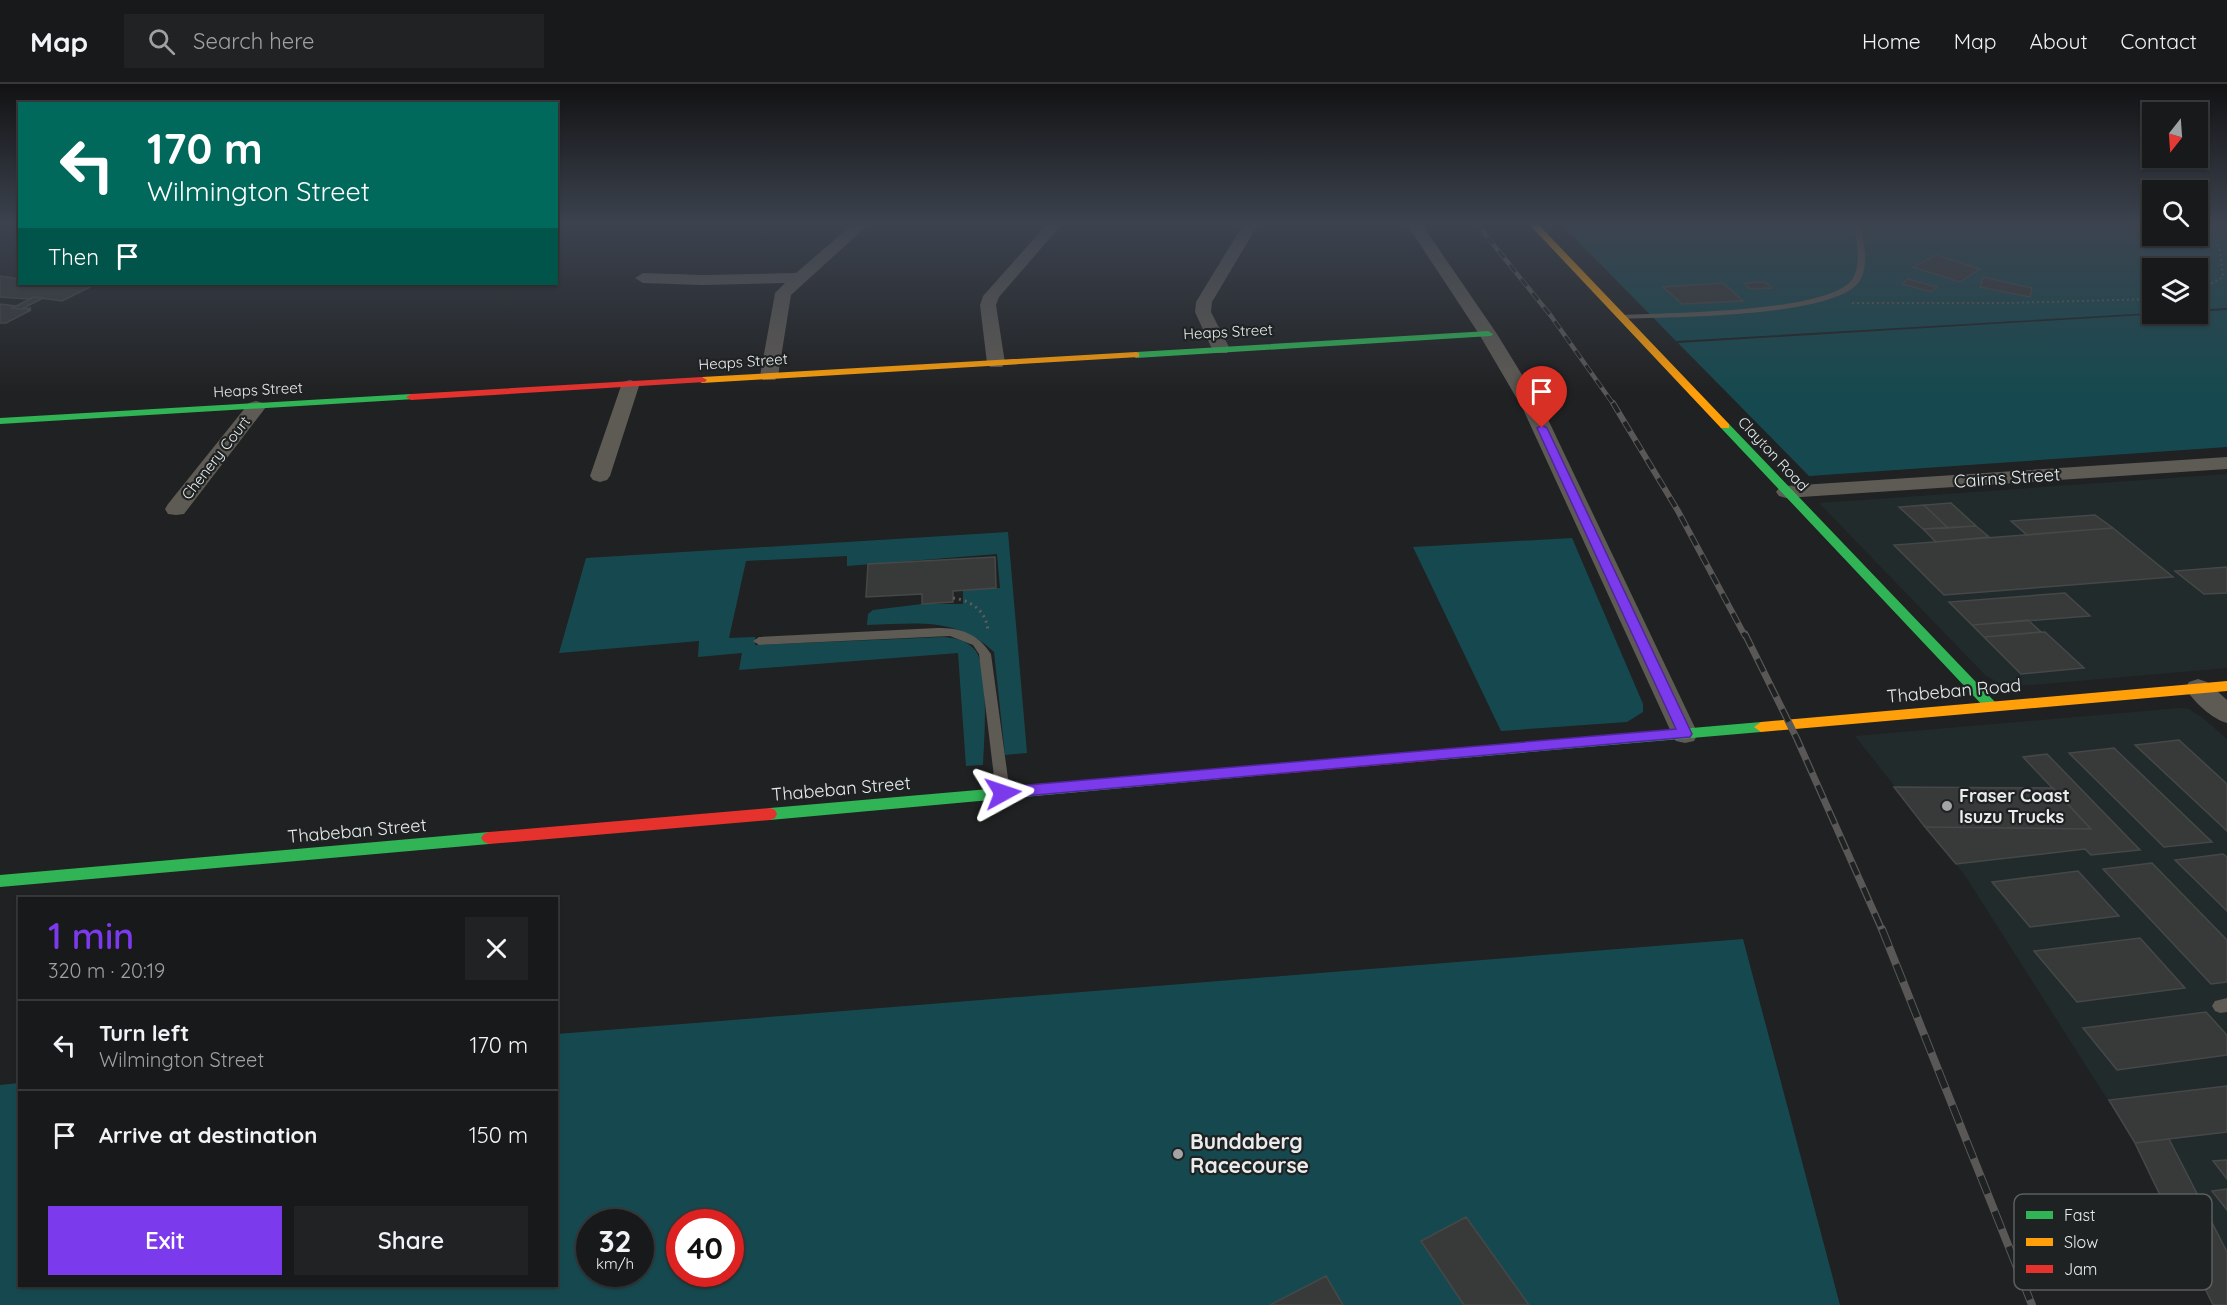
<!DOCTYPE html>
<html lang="en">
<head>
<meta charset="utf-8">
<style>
  :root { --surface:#18191a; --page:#212223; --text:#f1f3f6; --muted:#9fa0a2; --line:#363839; --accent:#7c3aed }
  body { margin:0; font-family:Quicksand,sans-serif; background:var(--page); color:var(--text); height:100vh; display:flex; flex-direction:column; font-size:22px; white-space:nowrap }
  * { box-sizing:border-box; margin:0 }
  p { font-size:20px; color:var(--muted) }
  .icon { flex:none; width:33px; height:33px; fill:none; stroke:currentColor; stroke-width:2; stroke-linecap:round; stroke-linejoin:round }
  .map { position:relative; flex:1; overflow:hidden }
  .sheet { position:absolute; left:18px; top:813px; width:540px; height:390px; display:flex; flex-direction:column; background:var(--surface); border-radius:0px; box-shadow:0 2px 4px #0004,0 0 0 2px var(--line) }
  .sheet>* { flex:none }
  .guide { position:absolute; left:18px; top:18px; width:540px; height:183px; border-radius:0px; box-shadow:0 2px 4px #0004,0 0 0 2px var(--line); background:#00695c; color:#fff; overflow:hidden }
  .needle { width:39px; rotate:197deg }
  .tools { position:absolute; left:2142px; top:18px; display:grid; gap:12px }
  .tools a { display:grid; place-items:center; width:66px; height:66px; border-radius:0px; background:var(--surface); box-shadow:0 2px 4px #0004,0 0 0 2px var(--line); font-size:30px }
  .speed { position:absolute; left:576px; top:1125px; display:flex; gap:12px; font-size:30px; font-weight:700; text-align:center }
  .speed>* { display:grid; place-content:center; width:78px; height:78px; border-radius:50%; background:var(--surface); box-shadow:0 2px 4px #0004,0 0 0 2px var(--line); line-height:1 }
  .speed small { font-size:15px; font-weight:400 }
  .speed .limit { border:9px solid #d22; background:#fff; color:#111 }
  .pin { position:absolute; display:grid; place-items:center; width:51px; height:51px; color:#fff; margin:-62px -26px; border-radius:50% 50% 50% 0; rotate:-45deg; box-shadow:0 0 6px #0007 }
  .pin .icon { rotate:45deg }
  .me { position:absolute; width:66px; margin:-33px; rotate:85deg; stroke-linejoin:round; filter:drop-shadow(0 0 4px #0008) }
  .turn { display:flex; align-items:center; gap:21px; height:126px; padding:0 30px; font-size:27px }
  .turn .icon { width:78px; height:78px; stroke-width:2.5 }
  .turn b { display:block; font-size:42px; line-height:51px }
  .then { display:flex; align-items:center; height:57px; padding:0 30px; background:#0003; gap:12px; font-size:22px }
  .round { display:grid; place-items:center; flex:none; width:63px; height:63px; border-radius:0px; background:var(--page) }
  .headline { display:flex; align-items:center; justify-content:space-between; height:102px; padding:0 30px }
  h1 { font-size:36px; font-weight:600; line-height:45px; color:var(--accent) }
  .primary-button { display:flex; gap:12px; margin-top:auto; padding:12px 30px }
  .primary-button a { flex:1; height:69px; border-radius:0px; background:var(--accent); color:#fff; font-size:24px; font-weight:600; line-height:69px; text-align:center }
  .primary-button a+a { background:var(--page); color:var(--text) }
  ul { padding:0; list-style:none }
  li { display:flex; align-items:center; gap:18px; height:90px; padding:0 30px; border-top:2px solid var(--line) }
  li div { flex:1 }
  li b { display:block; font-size:22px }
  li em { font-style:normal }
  header { display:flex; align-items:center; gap:36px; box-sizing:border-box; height:84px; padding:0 30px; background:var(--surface); border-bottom:2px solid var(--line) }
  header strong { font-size:28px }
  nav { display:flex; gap:33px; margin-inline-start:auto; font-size:21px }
  .search { width:420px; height:54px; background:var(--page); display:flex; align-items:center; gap:15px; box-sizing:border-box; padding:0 21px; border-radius:0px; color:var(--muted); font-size:22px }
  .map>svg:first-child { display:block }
  .built { fill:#212b2c }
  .green { fill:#16494f; fill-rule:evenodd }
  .building { fill:#383a3a; stroke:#464848; stroke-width:1.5 }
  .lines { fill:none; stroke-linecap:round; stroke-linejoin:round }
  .path-far1 { stroke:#5d5c59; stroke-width:2; stroke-dasharray:2 3; stroke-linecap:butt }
  .path { stroke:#5d5c59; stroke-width:3; stroke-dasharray:2 4; stroke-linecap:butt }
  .lane { fill:#5e5a54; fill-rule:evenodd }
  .street { fill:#5e5a54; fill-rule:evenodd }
  .fast { fill:#30b455; fill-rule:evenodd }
  .slow { fill:#ff9f0a; fill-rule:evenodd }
  .jam { fill:#e5322d; fill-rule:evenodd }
  .rail-far3-casing { stroke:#5a5856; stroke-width:4.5 }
  .rail-far2-casing { stroke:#5a5856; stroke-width:6 }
  .rail-far1-casing { stroke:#5a5856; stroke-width:7 }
  .rail-casing { stroke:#5a5856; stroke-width:8 }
  .rail-far3 { stroke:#1f2223; stroke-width:3; stroke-dasharray:9; stroke-linecap:butt }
  .rail-far2 { stroke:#1f2223; stroke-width:4; stroke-dasharray:11; stroke-linecap:butt }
  .rail-far1 { stroke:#1f2223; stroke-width:4.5; stroke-dasharray:14; stroke-linecap:butt }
  .rail { stroke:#1f2223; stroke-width:6; stroke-dasharray:19; stroke-linecap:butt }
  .route { fill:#7c3aed; stroke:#51269a; stroke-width:1.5 }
  .poi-dot { fill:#a3a5a5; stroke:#1f2223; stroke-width:2 }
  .labels { text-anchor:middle; stroke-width:4.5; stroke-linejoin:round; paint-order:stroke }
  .far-street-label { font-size:15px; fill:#eaecec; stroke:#1f2223 }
  .street-label { font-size:18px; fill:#eaecec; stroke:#1f2223 }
  .poi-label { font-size:18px; font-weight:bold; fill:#eaecec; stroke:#1f2223; text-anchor:start }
  .near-poi-label { font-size:21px; font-weight:bold; fill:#eaecec; stroke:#1f2223; text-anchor:start }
  .key { fill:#1f2223; stroke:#5c5f5f; stroke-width:1.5 }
  .key-label { font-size:16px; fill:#eaecec }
</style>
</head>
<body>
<header>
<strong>Map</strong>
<div class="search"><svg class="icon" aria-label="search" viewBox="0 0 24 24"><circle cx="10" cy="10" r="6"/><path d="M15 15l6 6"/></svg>Search here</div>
<nav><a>Home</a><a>Map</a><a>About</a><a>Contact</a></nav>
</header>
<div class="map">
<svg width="2227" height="1221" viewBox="0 0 2227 1221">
  <rect width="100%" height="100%" fill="#202122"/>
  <path class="built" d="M2227 390V584L2019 602 2002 600 1986 592 1819 419Z
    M2180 624 2189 625 2203 634 2227 655V1221H2213L2135 1059 1966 793 1855 652Z"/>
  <path class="green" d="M1560 139H2152V152H2198V139H2227V224L2198 226V184H2152V229L1676 257Z
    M2227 226V363L1809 392 1678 259Z
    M1008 448 1027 669 1005 671 994 568C956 532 915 540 867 541L868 530 873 526 922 520H963V506L1000 504 997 470 847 482V472L746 477 729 554 755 553V561L944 553C955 554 966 556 974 565 990 581 984 657 983 681L966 682 958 569 739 586 742 569 698 573 699 557 559 569 586 474Z
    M1572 454 1643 620V628L1627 638 1501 647 1413 463Z
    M1743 855 1840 1221H0V1001L19 999 20 1202H556L557 950ZM590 1138H640V1190H590ZM680 1138H730V1190H680Z"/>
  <path class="building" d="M1936 171 1980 185 1960 198 1913 183Z
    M0 192 20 195 16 197H20V200L94 201 62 217 34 213 29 215 0 213Z
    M1983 193 2032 204 2030 213 1980 203Z
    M1908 195 1937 203 1931 208 1902 200Z
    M1765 198 1772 204 1750 205 1744 199Z
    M1723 199 1743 217 1682 220 1663 203Z
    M34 213 43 214 22 225 12 224Z
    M0 220 16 222 12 224 22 225 31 224 27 226H31L6 239H0Z
    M1951 419 1976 442 1948 444 1924 421Z
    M1924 421 1948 444 1923 445 1899 423Z
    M2095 431 2113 444 2027 451 2011 437Z
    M1976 442 1989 453 1936 458 1923 445Z
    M2113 444 2173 493 1944 511 1894 461Z
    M995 473 996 504 953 507V518L922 520V510L866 513 868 480Z
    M2227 483V509L2204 510 2175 487Z
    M2065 509 2090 532 1972 541 1949 518Z
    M2028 536 2041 548 1984 553 1972 541Z
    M2045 548 2084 584 2021 590 1984 553Z
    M2179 656 2227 700V747L2135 661Z
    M2114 664 2212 758 2164 763 2069 669Z
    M2047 670 2140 766 2091 771 2085 765 1956 780 1925 743 2091 745 2023 673Z
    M1894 703 2053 704 2091 745 1925 743Z
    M2223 770 2227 773V827L2175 776Z
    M2152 779 2227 856V898L2211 900 2103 785Z
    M2078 787 2119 832 2030 843 1992 798Z
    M2140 854 2185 904 2077 918 2034 867Z
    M2206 928 2227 951V971L2117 986 2083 944Z
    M2227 1002V1048L2135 1059 2109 1016Z
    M2169 1055 2227 1168V1221H2213L2135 1059Z
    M2227 1076V1095L2213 1077Z
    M2227 1105V1126L2212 1107Z
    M1466 1133 1529 1221H1464L1421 1157Z
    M1326 1192 1343 1221H1270Z"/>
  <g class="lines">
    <path class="path-far1" d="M2198 207 2223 193 2220 166 2207 139
      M1852 219H2008L2152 215"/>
    <path class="path" d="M953 514C973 517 987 528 988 548"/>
    <path class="lane" d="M1854 139H1861C1863 157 1870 181 1859 198 1833 234 1666 233 1621 235L1617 233 1621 231C1662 229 1834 229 1853 194 1862 178 1856 156 1854 139Z
      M937 544C961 544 977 549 991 570L1010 709 1008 712H998L996 709 979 570 973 561 950 552 759 561 753 557 759 553Z
      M2227 914V928L2220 929 2215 927 2212 922 2215 917Z"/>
    <path class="street" d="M854 139H870L791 211 778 292 775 296H763L760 292 775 209 785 199 703 201 643 199 635 194 643 189 703 191 796 189Z
      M1048 139H1063L999 213 996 221 1005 279 1002 283H990L987 279 980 221 983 212Z
      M1244 139H1259L1212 218 1211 228 1230 265 1227 269H1215L1212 265 1195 228 1196 218Z
      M1406 139H1421L1497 250 1543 325 1698 650 1694 657 1685 659 1676 657 1672 650 1523 325 1479 250Z
      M630 296 637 298 639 302 610 392 607 396 600 398 593 396 590 392 621 302 623 298Z
      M256 317 263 319 266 323 184 430 176 431 168 430 165 425 168 420 249 319Z
      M2227 373V385L1786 414 1779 412 1776 408 1779 404 1786 402Z
      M2198 595 2207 598 2227 616V639C2212 635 2194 618 2185 604L2189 598Z"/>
    <path class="fast" d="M1488 247 1493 250 1491 252 1136 274 1131 271 1136 268Z
      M411 310 416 313 415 315 0 340V334Z
      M1725 339 1729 340 1996 619 1998 622 1996 625H1986L1721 344 1720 342Z
      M1761 638 1768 643 1761 648 1439 676 1434 675 1432 671 1434 667 1439 666Z
      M1244 683 1249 684 1251 688 1249 692 1244 693 770 736 765 734 763 730 765 726 770 724Z
      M489 748 494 750 497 754 494 758 489 760 0 803V791Z"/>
    <path class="slow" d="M1528 139H1537L1729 340V344H1721Z
      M1136 268 1139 269V273L702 299 697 296 702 293Z
      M2227 597V607L1761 648 1754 643 1761 638Z"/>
    <path class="jam" d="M702 293 707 296 705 298 411 316 406 313 411 310Z
      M1439 666 1444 667 1446 671 1444 675 1439 676 1244 693 1239 692 1237 688 1239 684 1244 683Z
      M770 724 775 726 777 730 775 734 770 736 489 760 484 758 481 754 484 750 489 748Z"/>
    <g class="rail-far3-casing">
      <path id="rail-far3" d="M1476 139 1551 232 1614 321"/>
    </g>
    <g class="rail-far2-casing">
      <path id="rail-far2" d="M1613 319 1678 427 1745 552"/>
    </g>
    <g class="rail-far1-casing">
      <path id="rail-far1" d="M1745 550 1797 655 1882 846"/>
    </g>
    <g class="rail-casing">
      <path id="rail" d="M1882 845 2032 1221"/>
    </g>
    <use href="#rail-far3" class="rail-far3"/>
    <use href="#rail-far2" class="rail-far2"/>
    <use href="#rail-far1" class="rail-far1"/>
    <use href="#rail" class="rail"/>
  </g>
  <linearGradient id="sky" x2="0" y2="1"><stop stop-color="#121213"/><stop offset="0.45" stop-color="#3c434f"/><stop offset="1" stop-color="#3c434f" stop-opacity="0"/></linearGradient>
  <rect width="2227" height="310" fill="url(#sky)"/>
  <path class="route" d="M1542 341 1547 344 1692 650 1690 653 1003 714 997 712 995 709 997 705 1003 703 1676 645 1537 344Z"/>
  <g class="poi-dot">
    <circle cx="1947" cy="722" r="6"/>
    <circle cx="1178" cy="1070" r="6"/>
  </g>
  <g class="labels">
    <g class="far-street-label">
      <text transform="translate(1228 248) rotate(-3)" y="5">Heaps Street</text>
      <text transform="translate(743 278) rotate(-4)" y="5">Heaps Street</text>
      <text transform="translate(258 306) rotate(-3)" y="5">Heaps Street</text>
      <text transform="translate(1773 370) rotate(47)" y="5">Clayton Road</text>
      <text transform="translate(216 374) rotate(-52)" y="5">Chenery Court</text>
    </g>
    <g class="street-label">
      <text transform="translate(2007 394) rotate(-4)" y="6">Cairns Street</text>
      <text transform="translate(1954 607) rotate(-5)" y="6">Thabeban Road</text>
      <text transform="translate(841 705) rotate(-5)" y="6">Thabeban Street</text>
      <text transform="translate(357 747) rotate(-5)" y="6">Thabeban Street</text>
    </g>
    <g class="poi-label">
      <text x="1959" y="718">Fraser Coast<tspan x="1959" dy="21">Isuzu Trucks</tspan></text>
    </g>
    <g class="near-poi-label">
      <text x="1190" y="1065">Bundaberg<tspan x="1190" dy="24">Racecourse</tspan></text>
    </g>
  </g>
  <rect x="2014" y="1110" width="198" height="96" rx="9" class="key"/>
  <rect x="2026" y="1127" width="27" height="8" fill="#30b455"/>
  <rect x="2026" y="1154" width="27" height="8" fill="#ff9f0a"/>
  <rect x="2026" y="1181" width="27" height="8" fill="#e5322d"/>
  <g class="key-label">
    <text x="2064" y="1137">Fast</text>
    <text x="2064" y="1164">Slow</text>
    <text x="2064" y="1191">Jam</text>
  </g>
</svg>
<div class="tools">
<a><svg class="needle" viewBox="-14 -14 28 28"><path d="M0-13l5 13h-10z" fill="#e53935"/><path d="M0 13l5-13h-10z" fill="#9fa0a2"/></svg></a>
<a><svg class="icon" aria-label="search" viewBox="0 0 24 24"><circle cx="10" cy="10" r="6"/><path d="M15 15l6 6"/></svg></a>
<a><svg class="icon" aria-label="layers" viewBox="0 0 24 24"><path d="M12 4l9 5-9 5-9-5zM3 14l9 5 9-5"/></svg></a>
</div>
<div class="speed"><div>32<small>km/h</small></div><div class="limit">40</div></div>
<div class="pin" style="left:1542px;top:344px;background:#d93025"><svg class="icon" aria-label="arrive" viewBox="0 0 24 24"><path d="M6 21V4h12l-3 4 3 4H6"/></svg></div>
<svg class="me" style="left:1003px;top:709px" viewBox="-20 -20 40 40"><path d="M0-17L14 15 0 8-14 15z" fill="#7c3aed" stroke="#fff" stroke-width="4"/></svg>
<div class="guide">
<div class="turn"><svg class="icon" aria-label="left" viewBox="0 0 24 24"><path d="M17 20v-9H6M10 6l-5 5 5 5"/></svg><div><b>170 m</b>Wilmington Street</div></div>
<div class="then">Then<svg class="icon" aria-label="arrive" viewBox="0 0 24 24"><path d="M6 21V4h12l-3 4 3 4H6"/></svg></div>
</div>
<section class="sheet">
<div class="headline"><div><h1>1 min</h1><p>320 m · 20:19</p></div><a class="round"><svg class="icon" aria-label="close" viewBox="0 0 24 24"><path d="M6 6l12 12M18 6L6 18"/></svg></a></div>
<ul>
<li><svg class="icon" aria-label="left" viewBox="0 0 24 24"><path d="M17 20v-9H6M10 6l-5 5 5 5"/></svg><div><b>Turn left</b><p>Wilmington Street</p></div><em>170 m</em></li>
<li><svg class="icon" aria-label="arrive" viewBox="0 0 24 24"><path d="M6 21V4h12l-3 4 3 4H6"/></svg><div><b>Arrive at destination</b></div><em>150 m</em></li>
</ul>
<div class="primary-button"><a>Exit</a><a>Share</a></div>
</section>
</div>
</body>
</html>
